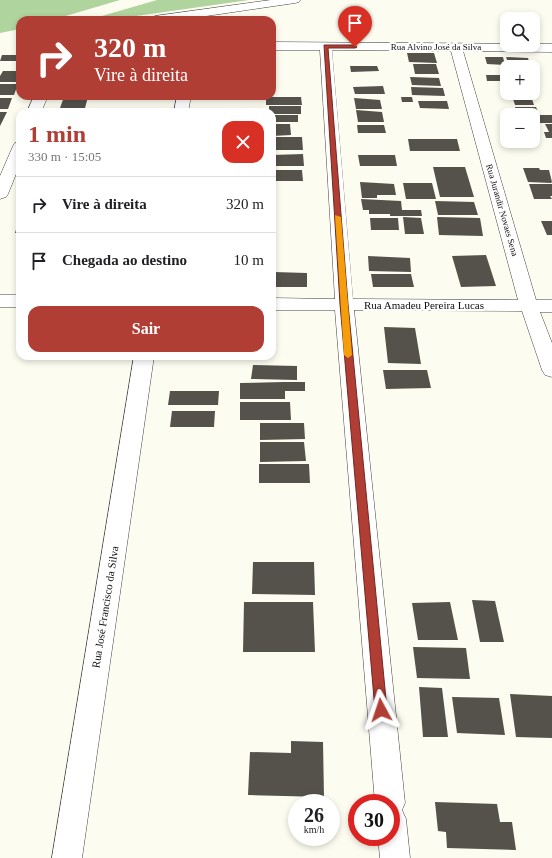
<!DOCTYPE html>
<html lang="pt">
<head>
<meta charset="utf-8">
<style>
  :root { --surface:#fff; --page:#f6f6f6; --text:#202124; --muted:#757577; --line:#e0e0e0; --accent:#b03e34 }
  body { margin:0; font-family:Georgia,serif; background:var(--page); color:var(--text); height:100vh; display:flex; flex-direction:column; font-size:15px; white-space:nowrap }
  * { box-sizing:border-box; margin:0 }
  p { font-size:13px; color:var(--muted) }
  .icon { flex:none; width:22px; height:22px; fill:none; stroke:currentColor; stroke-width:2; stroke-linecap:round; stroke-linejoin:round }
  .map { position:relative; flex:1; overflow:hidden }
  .details { position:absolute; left:16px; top:108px; width:260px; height:252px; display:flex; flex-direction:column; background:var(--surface); border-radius:12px; box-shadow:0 2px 6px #0003 }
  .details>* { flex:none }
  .banner { position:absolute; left:16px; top:16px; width:260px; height:84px; border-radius:12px; box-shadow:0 2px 6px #0003; background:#b03e34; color:#fff; overflow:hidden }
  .controls { position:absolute; left:500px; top:12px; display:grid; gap:8px }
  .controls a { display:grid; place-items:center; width:40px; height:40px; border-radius:8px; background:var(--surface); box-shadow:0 2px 6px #0003; font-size:20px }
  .speed { position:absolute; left:288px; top:794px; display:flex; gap:8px; font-size:20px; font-weight:700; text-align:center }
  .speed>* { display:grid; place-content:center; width:52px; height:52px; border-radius:50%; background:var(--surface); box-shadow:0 2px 6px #0003; line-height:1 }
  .speed small { font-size:10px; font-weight:400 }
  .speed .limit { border:6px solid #d22; background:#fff; color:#111 }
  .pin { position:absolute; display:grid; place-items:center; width:34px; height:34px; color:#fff; margin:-41px -17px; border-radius:50% 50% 50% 0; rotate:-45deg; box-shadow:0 0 4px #0007 }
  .pin .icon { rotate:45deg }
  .me { position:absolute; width:44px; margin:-22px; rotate:355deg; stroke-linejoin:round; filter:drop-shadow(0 0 3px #0008) }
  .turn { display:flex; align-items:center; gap:14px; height:84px; padding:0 12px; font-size:18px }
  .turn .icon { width:52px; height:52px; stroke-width:2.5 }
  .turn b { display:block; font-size:28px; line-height:34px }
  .round { display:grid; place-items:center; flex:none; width:42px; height:42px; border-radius:12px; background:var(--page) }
  .headline { display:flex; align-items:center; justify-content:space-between; height:68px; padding:0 12px }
  h1 { font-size:24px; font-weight:600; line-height:30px; color:var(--accent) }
  .action { display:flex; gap:8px; margin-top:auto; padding:8px 12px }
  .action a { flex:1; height:46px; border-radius:12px; background:var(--accent); color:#fff; font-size:16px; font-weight:600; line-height:46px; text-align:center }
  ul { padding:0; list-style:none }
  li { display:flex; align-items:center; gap:12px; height:56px; padding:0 12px; border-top:1px solid var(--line) }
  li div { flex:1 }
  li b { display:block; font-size:15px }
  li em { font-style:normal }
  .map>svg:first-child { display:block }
  .forest { fill:#b0d49e }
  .building { fill:#55514b }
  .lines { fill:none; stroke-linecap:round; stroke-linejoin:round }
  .street-casing { stroke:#414141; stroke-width:1 }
  .street { fill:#fff; fill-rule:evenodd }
  .route { fill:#b03e34; stroke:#722822 }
  .slow { fill:#f59e0b }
  .labels { text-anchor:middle; stroke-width:4; stroke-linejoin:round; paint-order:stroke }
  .far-street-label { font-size:9px; fill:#0e0e0e; stroke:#fff }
  .street-label { font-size:11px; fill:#0e0e0e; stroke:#fff }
</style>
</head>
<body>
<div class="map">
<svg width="552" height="858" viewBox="0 0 552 858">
  <rect width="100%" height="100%" fill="#fdfcf0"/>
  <path class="forest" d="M0 0H120L52 20H20V29L0 33Z
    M157 0H249L108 20H88Z"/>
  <path class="building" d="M407 53H434L437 63 409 62Z
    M2 55H20V61H0Z
    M485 57H503L505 65 487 64Z
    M506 57 528 58 530 65H509Z
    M413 64H436L439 74H415Z
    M350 66H377L379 71 351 72Z
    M3 71H20V76L17 82H0V76Z
    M486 75H503L505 81H487Z
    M410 77 439 78 441 86 412 85Z
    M0 84H18L14 95H0Z
    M383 86 385 94H355L353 87Z
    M411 87 443 88 445 96 412 95Z
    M511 93H530L532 97H512Z
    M64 97H88L85 108H60Z
    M266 97H301L302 105H266Z
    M401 97H412L413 102H402Z
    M0 98H12L8 109H0Z
    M354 98 380 100 382 109H356Z
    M513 99H532L534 105H515Z
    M418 101H447L449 109 420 108Z
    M269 106H301V114H272V112H269Z
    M515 107H536L539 114H518Z
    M90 109V112H59V110Z
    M204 110H239V112H204Z
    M356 110 382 112 384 122H358Z
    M0 112H7L0 126Z
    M272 115H298V122H272Z
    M533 115H552V123H533Z
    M272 124H290L291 135 272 136Z
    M545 124H552V138H546L544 132H549Z
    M357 125H384L386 133H358Z
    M272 137H302L303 150H272Z
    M408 139H457L460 151H410Z
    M303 154 304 166H272V155Z
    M358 155H395L397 166H360Z
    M433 167H465L474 197H440Z
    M523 168H539L540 170H549L552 182 551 183 528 182Z
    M272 170H302L303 181H272Z
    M360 182 394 184 396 195H377V198H362Z
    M403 183H432L436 199H406Z
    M529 184H552V196H550L552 199H534Z
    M361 199 401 201 402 210H421L422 216H390V214H369V210H363Z
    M435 201 474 202 478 215H438Z
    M20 217V233H15Z
    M403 217 421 218 424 234H405Z
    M437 217 480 218 483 236 439 235Z
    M370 218H398L399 230H371Z
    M541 221H552V235H547Z
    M486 255 496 286 461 287 452 256Z
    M368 256 410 258 411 272 369 271Z
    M274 272 307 273V287H274Z
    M371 274H411L414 287H373Z
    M384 327 415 328 421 364 388 363Z
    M253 365 297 366V380L251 379Z
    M383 370H427L431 388 386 389Z
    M284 382H305V391H285V399H240V383Z
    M170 391H219L218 405H168Z
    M240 402H290L291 420H240Z
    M172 411H215L214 427H170Z
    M260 423H304L305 439 260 440Z
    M260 442H304L306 461 260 462Z
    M259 464H309L310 483H259Z
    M253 562H314L315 595 252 594Z
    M472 600 495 601 504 642H480Z
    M244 602H313L315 652H243Z
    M450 602 458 640H418L412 603Z
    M413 647 466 648 470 679 417 678Z
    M419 687 442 688 448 737H423Z
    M510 694 552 696V738L516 737Z
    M452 697 499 698 505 735 457 733Z
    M291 741 323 742 324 797 248 795 250 752 291 753Z
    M435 802 497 804 500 822H512L516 850 447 848 446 832 438 831Z"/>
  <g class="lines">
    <g class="street-casing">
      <path id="street" d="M271 0H301L299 2 295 3 179 20H149L151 18 155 16Z
        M272 42 552 44V52L463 51 536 300H552V312H540L552 343V377L545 375 542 370 522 311 354 310 405 803 402 810 406 819 410 858H380L378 837H391V803H375L335 310H272V298L335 299 320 50H272ZM332 50 451 51 518 300 353 299Z
        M34 96H48L41 112H27Z
        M177 96H191L188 112H174Z
        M20 142V164L8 194 6 197 0 199V176L13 146 15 143Z
        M0 295H20V307H0Z
        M134 356H154L82 858H52Z"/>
    </g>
    <use href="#street" class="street"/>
  </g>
  <path class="route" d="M324 45H355L357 47 355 48H328L348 304 387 710 385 713 381 715 377 713 375 710 340 304Z"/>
  <path class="slow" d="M335 215 341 217 352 355 348 358 344 355Z"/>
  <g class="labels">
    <g class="far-street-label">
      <text x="436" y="50">Rua Alvino José da Silva</text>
      <text transform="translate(502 210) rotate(74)" y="3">Rua Jurandir Novaes Sena</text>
    </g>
    <g class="street-label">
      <text x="424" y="309">Rua Amadeu Pereira Lucas</text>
      <text transform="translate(105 607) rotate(-81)" y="4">Rua José Francisco da Silva</text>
    </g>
  </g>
</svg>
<div class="controls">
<a><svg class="icon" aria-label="search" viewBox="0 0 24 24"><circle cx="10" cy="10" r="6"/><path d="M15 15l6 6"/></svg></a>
<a>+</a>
<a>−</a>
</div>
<div class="speed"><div>26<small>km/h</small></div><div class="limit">30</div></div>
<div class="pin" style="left:355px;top:47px;background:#d93025"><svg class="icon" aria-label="arrive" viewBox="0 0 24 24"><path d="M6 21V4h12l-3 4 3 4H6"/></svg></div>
<svg class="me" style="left:381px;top:710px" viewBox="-20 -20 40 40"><path d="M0-17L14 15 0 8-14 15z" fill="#b03e34" stroke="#fff" stroke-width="4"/></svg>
<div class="banner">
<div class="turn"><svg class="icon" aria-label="right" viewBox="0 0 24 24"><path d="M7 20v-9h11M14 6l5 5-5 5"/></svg><div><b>320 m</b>Vire à direita</div></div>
</div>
<section class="details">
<div class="headline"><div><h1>1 min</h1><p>330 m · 15:05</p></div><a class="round" style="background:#d93025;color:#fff"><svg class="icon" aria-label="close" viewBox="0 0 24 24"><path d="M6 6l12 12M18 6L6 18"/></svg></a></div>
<ul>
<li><svg class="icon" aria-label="right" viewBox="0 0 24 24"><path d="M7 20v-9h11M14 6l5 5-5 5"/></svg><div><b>Vire à direita</b></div><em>320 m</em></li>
<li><svg class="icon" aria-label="arrive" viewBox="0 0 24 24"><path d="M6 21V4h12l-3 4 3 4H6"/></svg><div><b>Chegada ao destino</b></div><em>10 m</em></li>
</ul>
<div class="action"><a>Sair</a></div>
</section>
</div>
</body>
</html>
